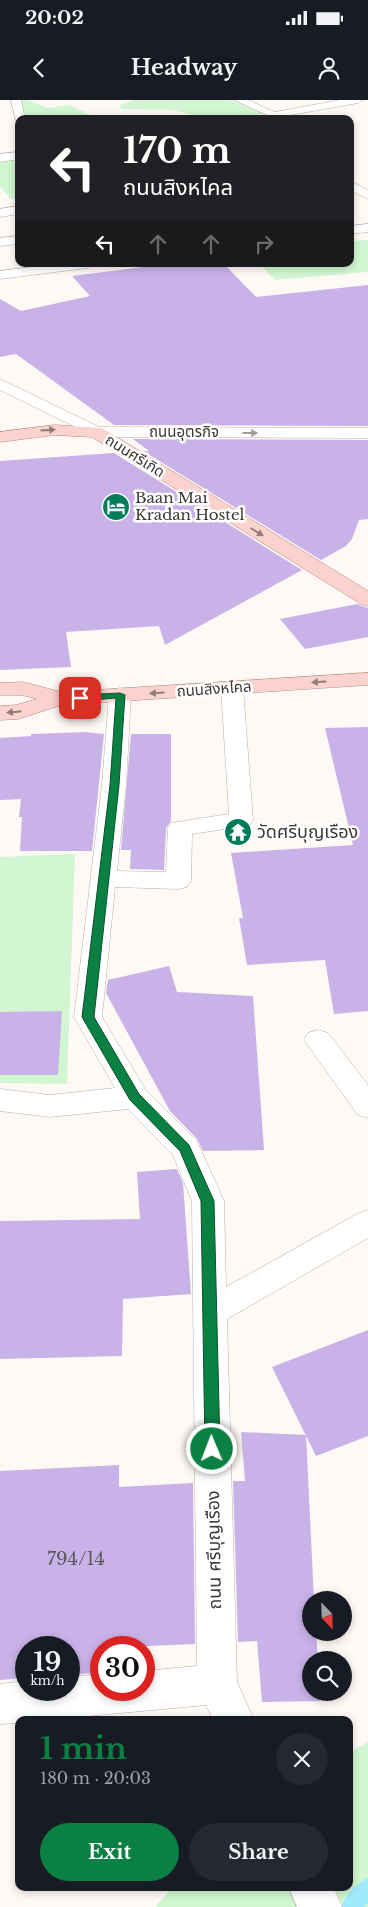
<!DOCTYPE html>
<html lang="en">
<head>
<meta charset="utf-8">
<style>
  :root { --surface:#171b24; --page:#242831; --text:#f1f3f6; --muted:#9ea1a6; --accent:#0b8043 }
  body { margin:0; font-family:"Libre Baskerville","Noto Sans Thai",serif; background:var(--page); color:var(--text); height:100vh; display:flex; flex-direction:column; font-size:19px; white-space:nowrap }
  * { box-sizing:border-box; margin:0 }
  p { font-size:16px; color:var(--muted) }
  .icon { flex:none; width:28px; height:28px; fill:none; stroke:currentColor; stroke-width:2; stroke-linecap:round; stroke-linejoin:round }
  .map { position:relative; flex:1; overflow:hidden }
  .sheet { position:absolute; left:15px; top:1616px; width:338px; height:175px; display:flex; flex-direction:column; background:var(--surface); border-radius:10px; box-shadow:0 2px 8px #0003 }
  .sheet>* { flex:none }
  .top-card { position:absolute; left:15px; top:15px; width:339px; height:152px; border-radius:10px; box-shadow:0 2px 8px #0003; background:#202124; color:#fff; overflow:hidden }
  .needle { width:32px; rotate:157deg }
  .fabs { position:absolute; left:302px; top:1491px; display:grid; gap:10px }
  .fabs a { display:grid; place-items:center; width:50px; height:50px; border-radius:50%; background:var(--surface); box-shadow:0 2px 8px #0003; font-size:25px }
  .speed { position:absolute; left:15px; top:1536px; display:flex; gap:10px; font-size:25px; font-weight:700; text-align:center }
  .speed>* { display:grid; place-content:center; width:65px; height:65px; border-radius:50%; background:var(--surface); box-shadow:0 2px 8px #0003; line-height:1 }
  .speed small { font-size:12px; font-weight:400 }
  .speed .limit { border:8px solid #d22; background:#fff; color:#111 }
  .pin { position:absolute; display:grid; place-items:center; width:42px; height:42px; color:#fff; margin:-21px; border-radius:10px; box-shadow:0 2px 8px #0006 }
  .me { position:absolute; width:55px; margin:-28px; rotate:359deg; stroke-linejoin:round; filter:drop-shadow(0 0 4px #0008) }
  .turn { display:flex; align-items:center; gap:18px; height:105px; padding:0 25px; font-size:22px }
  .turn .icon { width:65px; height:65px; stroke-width:2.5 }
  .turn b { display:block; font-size:35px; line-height:42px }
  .lanes { display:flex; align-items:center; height:48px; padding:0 25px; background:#0003; justify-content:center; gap:25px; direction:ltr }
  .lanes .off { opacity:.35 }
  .round { display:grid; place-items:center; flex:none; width:52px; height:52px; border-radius:26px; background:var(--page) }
  .head { display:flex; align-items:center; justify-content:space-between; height:85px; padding:0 25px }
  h1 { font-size:30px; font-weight:700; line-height:38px; color:var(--accent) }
  .cta { display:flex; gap:10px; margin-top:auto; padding:10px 25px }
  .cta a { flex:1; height:58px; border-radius:30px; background:var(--accent); color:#fff; font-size:20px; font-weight:700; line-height:58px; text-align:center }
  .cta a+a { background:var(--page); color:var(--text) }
  .status { display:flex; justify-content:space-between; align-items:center; height:35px; padding:0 25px; background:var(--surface); direction:ltr }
  .status svg { height:14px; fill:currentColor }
  header { display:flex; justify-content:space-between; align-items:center; height:65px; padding:0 25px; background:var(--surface); font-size:22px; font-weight:700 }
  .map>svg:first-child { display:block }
  .green { fill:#d1f6d1 }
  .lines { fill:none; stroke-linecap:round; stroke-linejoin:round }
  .stream { fill:#9feafc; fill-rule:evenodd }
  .building { fill:#c9b2e7 }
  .minor-casing { stroke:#b9afa3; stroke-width:1 }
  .major-casing { stroke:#b58984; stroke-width:1 }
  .minor { fill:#fff; fill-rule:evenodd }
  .major { fill:#fad3cf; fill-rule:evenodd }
  .oneway { fill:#927e79 }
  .oneway2 { fill:#9e9c99 }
  .route { fill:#0b8043; stroke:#07532c }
  .labels { text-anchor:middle; stroke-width:5; stroke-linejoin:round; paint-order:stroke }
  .far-street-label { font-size:15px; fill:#3c3833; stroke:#fff }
  .far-poi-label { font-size:15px; fill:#3c3833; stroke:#fff; text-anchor:start }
  .poi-label { font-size:18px; fill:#3c3833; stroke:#fff; text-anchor:start }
  .street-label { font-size:18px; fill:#3c3833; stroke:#fff }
  .near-number-label { font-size:18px; fill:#5f5660 }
</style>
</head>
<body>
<div class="status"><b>20:02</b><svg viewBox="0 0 49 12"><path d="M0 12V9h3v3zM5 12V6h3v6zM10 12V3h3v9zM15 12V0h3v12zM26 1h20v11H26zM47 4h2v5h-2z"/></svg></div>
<header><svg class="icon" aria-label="back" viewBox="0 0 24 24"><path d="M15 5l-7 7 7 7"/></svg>Headway<svg class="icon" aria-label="person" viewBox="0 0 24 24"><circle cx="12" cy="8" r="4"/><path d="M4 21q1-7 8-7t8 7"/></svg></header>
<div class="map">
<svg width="368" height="1807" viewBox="0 0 368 1807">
  <rect width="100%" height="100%" fill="#fef9f5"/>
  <path class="green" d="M19 0H28L47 8 70 5 90 15H112L117 19H20Z
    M134 0H230L264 14 233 19H207L174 10 121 9 120 5Z
    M19 55V98L11 99 0 87V58Z
    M368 140V172L275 180 259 164H350V141Z
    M75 754 67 984 0 983V757Z
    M368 1642V1807H155L172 1788H349V1653Z"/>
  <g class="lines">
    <path class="stream" d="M368 1778V1803L364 1807H341C346 1795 356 1783 368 1778Z"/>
  </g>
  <path class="building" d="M167 164H224L256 197 368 185V326L114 325 16 254 0 257V199L21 211 90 196 72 176Z
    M133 339 368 340V419L359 420 352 439 346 446 321 460 143 351H149Z
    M114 353 302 470 165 545 159 526 66 532 71 567 0 570V361Z
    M357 504 368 508V537L305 549 280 519Z
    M368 627V911L334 914 325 860 247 865 239 818H243L231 753 353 745 325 628Z
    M85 632 104 634 92 751H20L22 717H19L21 699 0 700V638L31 636V634Z
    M131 634H171V721L166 728 164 770 130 769 131 750H121Z
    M169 866 177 892 253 896 264 1050 203 1051 197 1039 170 1011 106 893 108 880Z
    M62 911 58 975H0V912Z
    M177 1069 183 1083 191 1194 123 1199 122 1256 0 1259V1121L140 1119 137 1072Z
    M368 1230V1336L316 1356 272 1267Z
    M241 1332 306 1335 314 1500H311V1532H316L318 1560H311V1592H319L320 1601 262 1602 257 1541 238 1542 233 1381H245Z
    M119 1365V1387L193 1383 195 1544 101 1548V1572L69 1575V1548H26V1578L0 1580V1371Z"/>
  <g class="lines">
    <g class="minor-casing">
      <path id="minor" d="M11 0H21L25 19H19V22L16 21Z
        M234 0H248L275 12 340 0H363L358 3 274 18Z
        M19 52V59L0 62V54Z
        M350 81 368 90V99L350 90Z
        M19 106V114L0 117V109Z
        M368 124V132L350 134V126Z
        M19 136V144L0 146V138Z
        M56 164H94L87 168 0 179V171Z
        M0 279 99 327 368 328V338L96 337 0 290Z
        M232 582 240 583 243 588 253 720 250 725 192 734 191 781 187 787 178 789 115 787 102 917 145 989 196 1040 200 1048 224 1101 226 1187 357 1114 368 1110V1138L227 1219 237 1582 254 1620H213L206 1605 46 1620H19V1623L0 1624V1584L26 1581V1590H69V1577L101 1574V1590H144V1571L197 1566 192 1101 173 1055 128 1009 50 1017 0 1011V989L50 995 115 988 74 917 102 685 109 595 112 590 120 588 128 590 131 595 126 685 117 771 166 772 168 728 171 723 229 714 221 588 224 583Z
        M318 930 328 933 368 985V1018L358 1015 304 940 308 933Z
        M289 1788H334L342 1807H297Z"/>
    </g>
    <g class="major-casing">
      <path id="major" d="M55 325 102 328 368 491V506L361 504 92 337 55 335 0 342V332Z
        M368 573V585L62 605 18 619 0 620V606L16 605 37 599 22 595H0V583L23 582 61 592Z"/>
    </g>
    <use href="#minor" class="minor"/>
    <use href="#major" class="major"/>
  </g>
  <defs><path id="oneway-solid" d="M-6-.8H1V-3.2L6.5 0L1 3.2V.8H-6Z" transform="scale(1.25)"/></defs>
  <g class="oneway">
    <use href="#oneway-solid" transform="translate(48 330) rotate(-4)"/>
    <use href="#oneway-solid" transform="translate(257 432) rotate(32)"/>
    <use href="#oneway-solid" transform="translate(319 582) rotate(176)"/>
    <use href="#oneway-solid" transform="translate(157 593) rotate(176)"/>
    <use href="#oneway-solid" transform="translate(14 612) rotate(174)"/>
  </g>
  <use class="oneway2" href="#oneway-solid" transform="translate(250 333)"/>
  <path class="route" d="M120 593 125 595 119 685 94 917 139 994 189 1045 214 1101 220 1349 218 1354 212 1356 207 1354 205 1349 201 1101 180 1051 130 1000 82 917 110 685 116 598 80 601 76 598 80 595Z"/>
  <defs>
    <g id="hotel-disc" transform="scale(1.4375)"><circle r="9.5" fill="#017c5a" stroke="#fff"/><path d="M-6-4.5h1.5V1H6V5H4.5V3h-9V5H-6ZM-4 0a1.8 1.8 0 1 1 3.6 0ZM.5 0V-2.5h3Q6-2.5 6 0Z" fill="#fff"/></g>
    <g id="temple-disc" transform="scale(1.4375)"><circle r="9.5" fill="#017c5a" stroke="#fff"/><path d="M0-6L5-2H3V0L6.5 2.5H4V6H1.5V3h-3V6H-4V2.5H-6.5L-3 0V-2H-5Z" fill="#fff"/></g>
  </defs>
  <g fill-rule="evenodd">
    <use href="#hotel-disc" x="116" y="407"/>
    <use href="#temple-disc" x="238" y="732"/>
  </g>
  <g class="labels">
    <g class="far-street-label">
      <text x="184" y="337">ถนนอุตรกิจ</text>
      <text transform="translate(135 356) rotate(32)" y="5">ถนนศรีเกิด</text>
      <text transform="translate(214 589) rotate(-4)" y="5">ถนนสิงหไคล</text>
    </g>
    <g class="far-poi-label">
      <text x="135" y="403">Baan Mai<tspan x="135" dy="17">Kradan Hostel</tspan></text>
    </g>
    <g class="poi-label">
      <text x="257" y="738">วัดศรีบุญเรือง</text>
    </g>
    <g class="street-label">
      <text transform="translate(214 1450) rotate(-91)" y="6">ถนน ศรีบุญเรือง</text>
    </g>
    <g class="near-number-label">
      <text x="76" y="1465">794/14</text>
    </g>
  </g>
</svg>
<div class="fabs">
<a><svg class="needle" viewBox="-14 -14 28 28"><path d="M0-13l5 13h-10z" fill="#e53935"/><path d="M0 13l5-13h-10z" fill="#9ea1a6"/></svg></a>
<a><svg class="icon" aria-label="search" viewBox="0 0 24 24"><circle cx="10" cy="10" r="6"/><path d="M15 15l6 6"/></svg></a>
</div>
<div class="speed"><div>19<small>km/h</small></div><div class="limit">30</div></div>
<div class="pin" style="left:80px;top:598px;background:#d93025"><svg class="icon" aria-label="arrive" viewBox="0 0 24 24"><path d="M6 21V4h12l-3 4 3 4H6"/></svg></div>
<svg class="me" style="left:212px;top:1349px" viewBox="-20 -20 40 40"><circle r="17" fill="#0b8043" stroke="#fff" stroke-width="3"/><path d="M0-11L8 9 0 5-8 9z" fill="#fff"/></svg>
<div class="top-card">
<div class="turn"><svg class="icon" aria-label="left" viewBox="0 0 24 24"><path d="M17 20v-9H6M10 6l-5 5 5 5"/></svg><div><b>170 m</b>ถนนสิงหไคล</div></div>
<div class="lanes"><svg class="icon" aria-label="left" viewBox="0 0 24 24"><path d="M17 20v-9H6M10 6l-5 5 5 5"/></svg><svg class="icon off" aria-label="ahead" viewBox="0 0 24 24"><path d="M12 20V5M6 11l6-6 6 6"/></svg><svg class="icon off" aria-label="ahead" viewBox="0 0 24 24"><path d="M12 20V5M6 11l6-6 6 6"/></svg><svg class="icon off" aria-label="right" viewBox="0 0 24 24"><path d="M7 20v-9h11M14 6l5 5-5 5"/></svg></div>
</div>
<section class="sheet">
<div class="head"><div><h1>1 min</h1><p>180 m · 20:03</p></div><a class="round"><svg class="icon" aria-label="close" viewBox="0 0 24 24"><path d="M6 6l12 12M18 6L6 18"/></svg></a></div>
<div class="cta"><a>Exit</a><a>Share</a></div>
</section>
</div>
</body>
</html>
